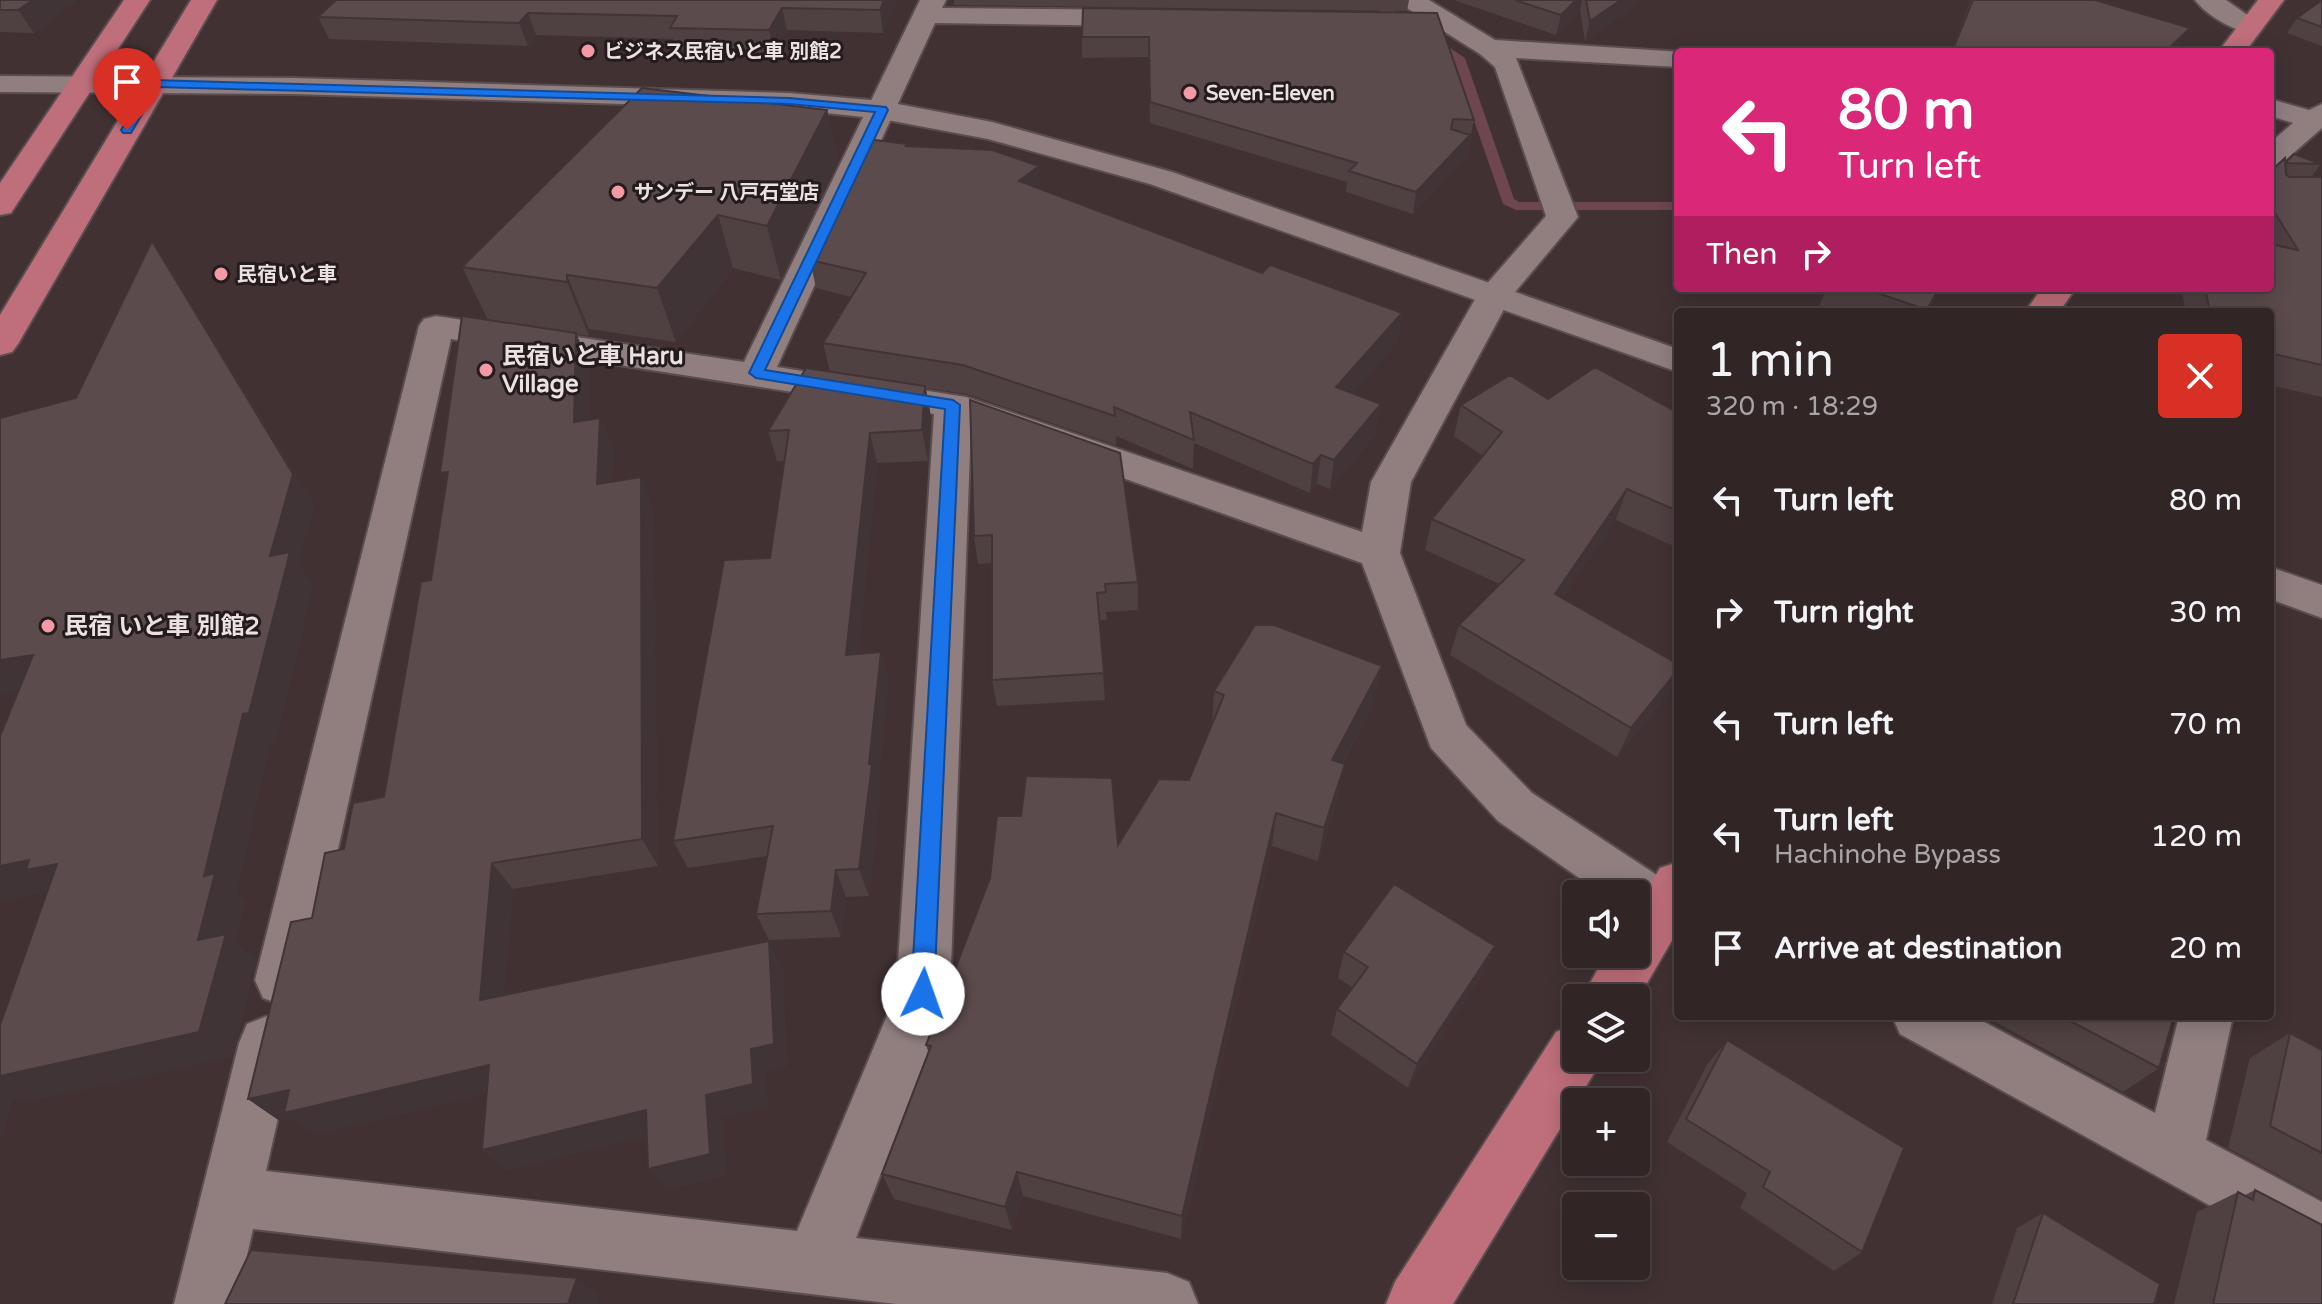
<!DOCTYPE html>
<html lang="en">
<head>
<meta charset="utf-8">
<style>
  :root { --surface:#312526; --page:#3d3132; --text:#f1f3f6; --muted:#a8a5a7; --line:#4c4243 }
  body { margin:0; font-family:"Varela Round","Noto Sans JP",sans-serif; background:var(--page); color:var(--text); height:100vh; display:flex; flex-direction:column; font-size:30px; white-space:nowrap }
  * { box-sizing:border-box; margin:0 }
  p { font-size:26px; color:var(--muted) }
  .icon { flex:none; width:44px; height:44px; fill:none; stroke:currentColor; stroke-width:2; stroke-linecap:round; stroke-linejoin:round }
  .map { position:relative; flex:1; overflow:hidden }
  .side { position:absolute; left:1674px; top:308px; width:600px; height:712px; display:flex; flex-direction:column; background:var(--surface); border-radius:8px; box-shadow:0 4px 20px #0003,0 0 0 2px var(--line) }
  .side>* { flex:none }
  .hud { position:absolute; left:1674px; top:48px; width:600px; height:244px; border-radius:8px; box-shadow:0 4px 20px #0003,0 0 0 2px var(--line); background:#db2777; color:#fff; overflow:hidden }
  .fabs { position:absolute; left:1562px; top:880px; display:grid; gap:16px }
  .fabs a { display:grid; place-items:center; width:88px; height:88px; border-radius:8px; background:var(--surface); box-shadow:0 4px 20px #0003,0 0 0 2px var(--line); font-size:40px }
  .pin { position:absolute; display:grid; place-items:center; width:68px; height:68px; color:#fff; margin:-82px -34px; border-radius:50% 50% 50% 0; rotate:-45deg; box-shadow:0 0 8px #0007 }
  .pin .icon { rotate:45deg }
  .me { position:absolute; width:88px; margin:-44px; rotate:3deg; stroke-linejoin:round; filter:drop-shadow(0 0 6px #0008) }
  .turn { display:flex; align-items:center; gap:28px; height:168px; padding:0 32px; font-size:36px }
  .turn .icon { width:104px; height:104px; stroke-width:2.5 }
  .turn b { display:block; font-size:56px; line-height:68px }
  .then { display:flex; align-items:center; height:76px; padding:0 32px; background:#0003; gap:16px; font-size:30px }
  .round { display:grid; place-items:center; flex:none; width:84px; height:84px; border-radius:8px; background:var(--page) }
  .summary { display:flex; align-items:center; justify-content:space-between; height:136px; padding:0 32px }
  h1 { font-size:48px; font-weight:600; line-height:60px }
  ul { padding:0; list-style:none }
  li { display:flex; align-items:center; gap:24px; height:112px; padding:0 32px }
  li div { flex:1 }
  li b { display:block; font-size:30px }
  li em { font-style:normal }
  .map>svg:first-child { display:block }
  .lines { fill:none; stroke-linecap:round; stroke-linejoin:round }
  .stream { fill:#6d4650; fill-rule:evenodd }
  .street-casing { stroke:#5a4d4f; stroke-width:4 }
  .secondary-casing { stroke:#5a4d4f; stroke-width:4 }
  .highway-casing { stroke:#5a4d4f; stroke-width:4 }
  .street { fill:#917f80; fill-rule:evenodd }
  .secondary { fill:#917f80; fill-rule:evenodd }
  .highway { fill:#bf6f7b; fill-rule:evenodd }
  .wall { fill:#4f4042 }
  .shaded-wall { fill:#403436 }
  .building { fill:#5c4b4d; stroke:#403436; stroke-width:2 }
  .route { fill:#1a73e8; stroke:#114b97; stroke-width:2 }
  .poi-dot { fill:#f49aa6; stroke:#231b1c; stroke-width:3 }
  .labels { text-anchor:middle; stroke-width:6; stroke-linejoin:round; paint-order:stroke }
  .far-poi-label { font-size:20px; font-weight:bold; fill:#ebe1e2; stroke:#231b1c; text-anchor:start }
  .poi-label { font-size:24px; font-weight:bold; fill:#ebe1e2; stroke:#231b1c; text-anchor:start }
</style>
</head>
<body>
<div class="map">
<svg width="2322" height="1304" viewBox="0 0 2322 1304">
  <rect width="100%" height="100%" fill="#413133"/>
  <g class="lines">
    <path class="stream" d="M1364 0H1378L1465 58 1514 199 1519 202H1678V210H1516L1503 204 1453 60Z"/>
    <g class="street-casing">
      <path id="street" d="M920 0H946L942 8 1143 10 1152 13 1156 18 1152 23 1143 26 935 23 777 367 966 397 1362 532 1371 482 1478 294 1546 216 1495 67 1480 54 1402 5 1398 0H1429L1495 40 1682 52H1678V67L1516 58 1578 217 1510 298 1411 482 1400 553 1466 725 1532 793 1678 889V927L1665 932 1636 918V894H1602L1498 821 1431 748 1362 563 971 424 950 994 856 1238 1167 1273 1189 1282 1198 1304H896L253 1229 236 1304H174L239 1043 247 1024 267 1016 287 1024 295 1043 266 1171 797 1231 896 994 934 414 451 339 309 980 301 998 282 1005 263 998 255 980 419 326 424 319 436 316 744 362Z
        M2195 0H2226L2263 26 2259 32C2240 36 2207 16 2195 0Z
        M2270 99 2309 110 2322 104V128L2281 164 2270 167V143L2293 123 2270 116Z
        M1892 1016H1973L2155 1113 2179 1016H2233L2206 1140 2322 1202V1265L2301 1256 1900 1034Z"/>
    </g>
    <g class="secondary-casing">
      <path id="secondary" d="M0 76 294 78 789 93 882 101 992 122 1172 172 1678 349V372L1150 184 988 139 882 119 789 109 294 94 0 92Z
        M2270 567 2322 585V618L2270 599Z"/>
    </g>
    <g class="highway-casing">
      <path id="highway" d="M124 0H150L11 213 0 215V183Z
        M191 0H217L18 344 12 352 0 355V315Z
        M2258 0H2284L2245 52H2218Z
        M2042 288H2076L2059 312H2025Z
        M1678 862V930L1636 1002V998H1582L1606 954H1636V907L1660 868Z
        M1576 1024V1058H1601L1596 1070 1453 1304H1386L1395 1282 1556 1032Z"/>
    </g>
    <use href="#street" class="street"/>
    <use href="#secondary" class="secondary"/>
    <use href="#highway" class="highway"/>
  </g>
  <path class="wall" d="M0 0H77L34 33 0 32Z
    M896 0 883 33 787 30 774 53 676 50 673 39 536 35 528 46 329 39 318 17Z
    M954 0H1409L1407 11 954 5Z
    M1454 0H1643L1585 41 1580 10 1556 35Z
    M1971 0H2095L2177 49 2174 52H1951Z
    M2322 0V46L2287 33 2297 18Z
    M1083 8 1474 120 1466 157 1413 214 1346 192 1347 182 1150 123 1149 57 1082 58V37Z
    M827 110 838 162 781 280 733 268 676 342 589 329V336L576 334 589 364 588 420 600 418 613 448 612 482 653 507 658 866 513 889 504 995 782 966 787 1067 765 1072 767 1106 722 1117 726 1175 667 1189 647 1136 506 1170 482 1150 486 1094 315 1134 292 1118 280 1121 248 1099 312 918 344 849 384 797 488 320 462 267Z
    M907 144 908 146 1041 189 1262 273 1402 313 1397 342 1352 393 1376 434 1330 489 1317 484 1310 493 1194 443 1193 469 1116 436V445L967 394 926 388 931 417 928 461 877 463 858 654 881 652 888 682 878 786 880 793 869 896 846 897 841 937 769 940 756 914 767 856 688 868 673 841 770 558 784 461H777L768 431 830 371 823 343 851 297 816 288 810 260Z
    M2286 162 2321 164 2311 177H2322V397L2270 385V312H2186L2181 288H2270V172Z
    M1827 288H1940L1927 312H1837L1819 306Z
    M1548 399 1678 413V548L1616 520 1562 598 1678 664V674L1667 696 1617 757 1450 655 1459 625 1500 584 1425 550 1432 519 1483 456 1454 436 1461 405Z
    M1120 453 1138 582V610L1106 612 1107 620H1099L1105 700 997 706 992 680V563L978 564 974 536Z
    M1382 666 1374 702 1343 763 1338 798 1318 861 1272 846 1181 1239 1023 1196 1012 1230 894 1199 882 1174 929 1054 926 1045 1021 816 1118 845 1189 780 1212 725 1214 691Z
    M1495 946 1483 973 1408 1088 1331 1035 1337 1009 1353 988 1338 978 1344 952Z
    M1984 1016H2174L2159 1068 2123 1092Z
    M2290 1033 2322 1050V1199L2228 1148 2250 1058Z
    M1727 1040 1862 1252 1834 1271 1740 1208 1747 1193 1667 1142 1707 1065Z
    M2255 1190 2322 1304H2174L2197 1212 2238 1192 2245 1195Z
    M2043 1213 2154 1304H1992L2017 1228Z"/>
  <path class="shaded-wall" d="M33 0H77L34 33 18 10Z
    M884 0H896L883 33 880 10Z
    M1576 0H1582L1580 10 1556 35 1561 15Z
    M1621 0H1643L1585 41 1590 21Z
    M782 8 787 30 774 53 769 30Z
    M528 13 536 35 528 46 519 23Z
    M2190 28 2174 52H2165Z
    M827 110 838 162 781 280 767 226Z
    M1470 135 1466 157 1413 214 1416 192Z
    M1039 166 1041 195 1019 181Z
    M718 215 733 268 676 342 657 288Z
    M152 241 173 272 315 505 299 564 314 584 276 743 270 744 237 894 246 901 236 943 257 961 233 1057 23 1103 14 1099 0 1143V1043L198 940 204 876 243 714 270 556Z
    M567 275 589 329V336L567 282Z
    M1402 313 1397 342 1332 416 1336 387Z
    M576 333 589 364 587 452 574 422Z
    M925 386 931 417 928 461 922 430Z
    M1381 404 1376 434 1330 489 1334 460Z
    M600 418 613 448 611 514 597 484Z
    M870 433 877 463 855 684 846 655Z
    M1321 455 1317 484 1310 493 1313 464Z
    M448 472 458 503 440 473Z
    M641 477 653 507 658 866 642 839Z
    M1627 489 1616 520 1544 625 1555 594Z
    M881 652 888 682 878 786 880 793 869 896 859 869Z
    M33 655 65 685 0 696V660Z
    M1382 666 1374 702 1326 795 1332 760Z
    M1678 670V674L1667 696 1617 757 1631 728Z
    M1345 764 1338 798 1318 861 1324 828Z
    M1276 813 1272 846 1181 1239 1182 1216Z
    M29 860 57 864 53 891 0 902V866Z
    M492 863 513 889 502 1024 480 1000Z
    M836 870 846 897 841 937 831 911Z
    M769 941 782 966 787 1067 765 1072 767 1106 722 1117 726 1175 667 1189 648 1169 706 1095Z
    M1495 946 1483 973 1408 1088 1417 1064Z
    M489 1065 512 1088 315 1134 292 1118 280 1121 248 1099 289 1090Z
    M646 1110 664 1132 506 1170 482 1150Z
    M1017 1172 1023 1196 1012 1230 1005 1207Z
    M577 1278 600 1296 597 1304H568Z"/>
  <path class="building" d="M0 0H33L18 10H0Z
    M336 0H884L880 10 782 8 769 30 670 28 677 16 528 13 519 23 318 17Z
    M1515 0H1576L1561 15Z
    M1586 0H1621L1590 21Z
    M1973 0H2095L2190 28 2165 52H1976V50L1954 47Z
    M2322 0V27L2297 18Z
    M1083 8 1437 13 1474 120 1453 119 1451 129 1470 135 1416 192 1349 171 1357 163 1150 102 1149 37H1082Z
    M642 88 827 110 767 226 718 215 657 288 567 275V282L462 267Z
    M867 139 907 144 906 146 992 150 1039 166 1019 181 1262 273 1270 265 1402 313 1336 387 1381 404 1334 460 1321 455 1313 464 1190 412 1194 440 1114 407 1115 416 963 365 823 343 866 273 810 260Z
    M2294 154 2321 164 2286 163V162Z
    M2285 158 2286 174 2289 177H2322V365L2270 353V312H2210L2205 288H2270V244L2298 250 2270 205V172Z
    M152 241 293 474 270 556 290 552 249 713 243 714 204 876 215 873 198 940 226 934 199 1032 0 1076V1025L57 864 26 870 29 860 0 866V736L33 655 0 660V418L76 398Z
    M1863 288H1939L1927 310Z
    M462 316 576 333 574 422 600 418 597 484 641 477 642 839 492 863 480 1000 769 941 774 1044 751 1049 753 1084 706 1095 710 1154 648 1169 646 1110 482 1150 489 1065 284 1113 289 1090 248 1099 291 922 312 918 325 853 344 849 353 803 384 797 421 582 431 580 448 472 440 473Z
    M1595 367 1678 413V511L1627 489 1555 594 1678 664V670L1631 728 1459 625 1524 560 1432 519 1502 432 1461 405 1510 375 1548 399Z
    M806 368 925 386 922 430 870 433 846 655 881 652 869 764H872L859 869 836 870 831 911 756 914 773 826 673 841 724 560 770 558 789 430 768 431Z
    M970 400 1120 453 1138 582 1105 584 1106 592 1097 593 1104 673 992 680V535L974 536Z
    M1255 625H1274L1382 666 1332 760 1345 764 1324 828 1276 813 1182 1216 1017 1172 1005 1207 882 1174 931 1046 926 1045 990 878 997 816H1021L1026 776 1112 778 1118 845 1159 779 1189 780 1224 695 1214 691Z
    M1394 884 1495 946 1417 1064 1337 1009 1368 967 1344 952Z
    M2061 1016H2174L2159 1068Z
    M2290 1033 2322 1050V1153L2270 1126Z
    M1727 1040 1904 1148 1862 1252 1763 1187 1770 1172 1686 1119Z
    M2255 1190 2322 1225V1304H2213L2238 1192 2253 1200Z
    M2043 1213 2160 1284 2154 1304H2013Z
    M251 1250 577 1278 568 1304H225Z"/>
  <path class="route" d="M154 80 789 98 886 107 888 110 765 370 953 400 960 405 934 994 930 1001 923 1004 915 1001 911 994 945 409 756 378 749 373 875 112 789 104 158 87 131 133H123L121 130 149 84Z"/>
  <g class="poi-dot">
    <circle cx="588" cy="51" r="8"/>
    <circle cx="1190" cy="93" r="8"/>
    <circle cx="618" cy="192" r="8"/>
    <circle cx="221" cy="274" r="8"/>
    <circle cx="486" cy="370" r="8"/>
    <circle cx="48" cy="626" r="8"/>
  </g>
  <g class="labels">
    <g class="far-poi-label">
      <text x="604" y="58">ビジネス民宿いと車 別館2</text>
      <text x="1206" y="100">Seven-Eleven</text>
      <text x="634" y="199">サンデー 八戸石堂店</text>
      <text x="237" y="281">民宿いと車</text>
    </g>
    <g class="poi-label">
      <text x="502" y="364">民宿いと車 Haru<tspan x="502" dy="28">Village</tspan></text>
      <text x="64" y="634">民宿 いと車 別館2</text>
    </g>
  </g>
</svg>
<div class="fabs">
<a><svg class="icon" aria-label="sound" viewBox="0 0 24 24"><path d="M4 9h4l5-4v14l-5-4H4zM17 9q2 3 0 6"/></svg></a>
<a><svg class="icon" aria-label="layers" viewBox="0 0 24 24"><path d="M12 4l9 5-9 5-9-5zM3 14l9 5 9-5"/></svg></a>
<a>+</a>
<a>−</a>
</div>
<div class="pin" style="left:127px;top:130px;background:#d93025"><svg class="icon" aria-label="arrive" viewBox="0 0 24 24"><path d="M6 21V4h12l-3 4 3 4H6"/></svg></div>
<svg class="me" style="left:923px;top:994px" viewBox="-20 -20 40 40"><circle r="19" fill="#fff"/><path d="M0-13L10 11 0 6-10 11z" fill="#1a73e8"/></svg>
<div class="hud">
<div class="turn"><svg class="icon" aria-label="left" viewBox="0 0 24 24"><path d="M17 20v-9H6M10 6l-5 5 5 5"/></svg><div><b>80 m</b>Turn left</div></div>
<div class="then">Then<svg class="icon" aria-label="right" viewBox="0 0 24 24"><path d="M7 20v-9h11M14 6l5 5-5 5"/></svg></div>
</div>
<section class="side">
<div class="summary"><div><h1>1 min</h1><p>320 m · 18:29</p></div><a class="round" style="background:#d93025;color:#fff"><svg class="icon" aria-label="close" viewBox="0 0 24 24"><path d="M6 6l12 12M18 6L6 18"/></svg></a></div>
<ul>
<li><svg class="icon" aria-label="left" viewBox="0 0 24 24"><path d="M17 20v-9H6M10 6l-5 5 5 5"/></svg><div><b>Turn left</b></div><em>80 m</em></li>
<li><svg class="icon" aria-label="right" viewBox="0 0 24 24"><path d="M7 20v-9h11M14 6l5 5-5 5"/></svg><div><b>Turn right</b></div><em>30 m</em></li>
<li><svg class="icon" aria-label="left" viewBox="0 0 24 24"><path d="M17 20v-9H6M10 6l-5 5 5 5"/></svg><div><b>Turn left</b></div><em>70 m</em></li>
<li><svg class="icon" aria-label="left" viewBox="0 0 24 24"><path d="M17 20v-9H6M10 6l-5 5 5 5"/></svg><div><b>Turn left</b><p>Hachinohe Bypass</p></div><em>120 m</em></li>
<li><svg class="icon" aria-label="arrive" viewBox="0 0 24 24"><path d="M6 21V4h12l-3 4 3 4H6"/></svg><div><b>Arrive at destination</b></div><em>20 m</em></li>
</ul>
</section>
</div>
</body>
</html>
